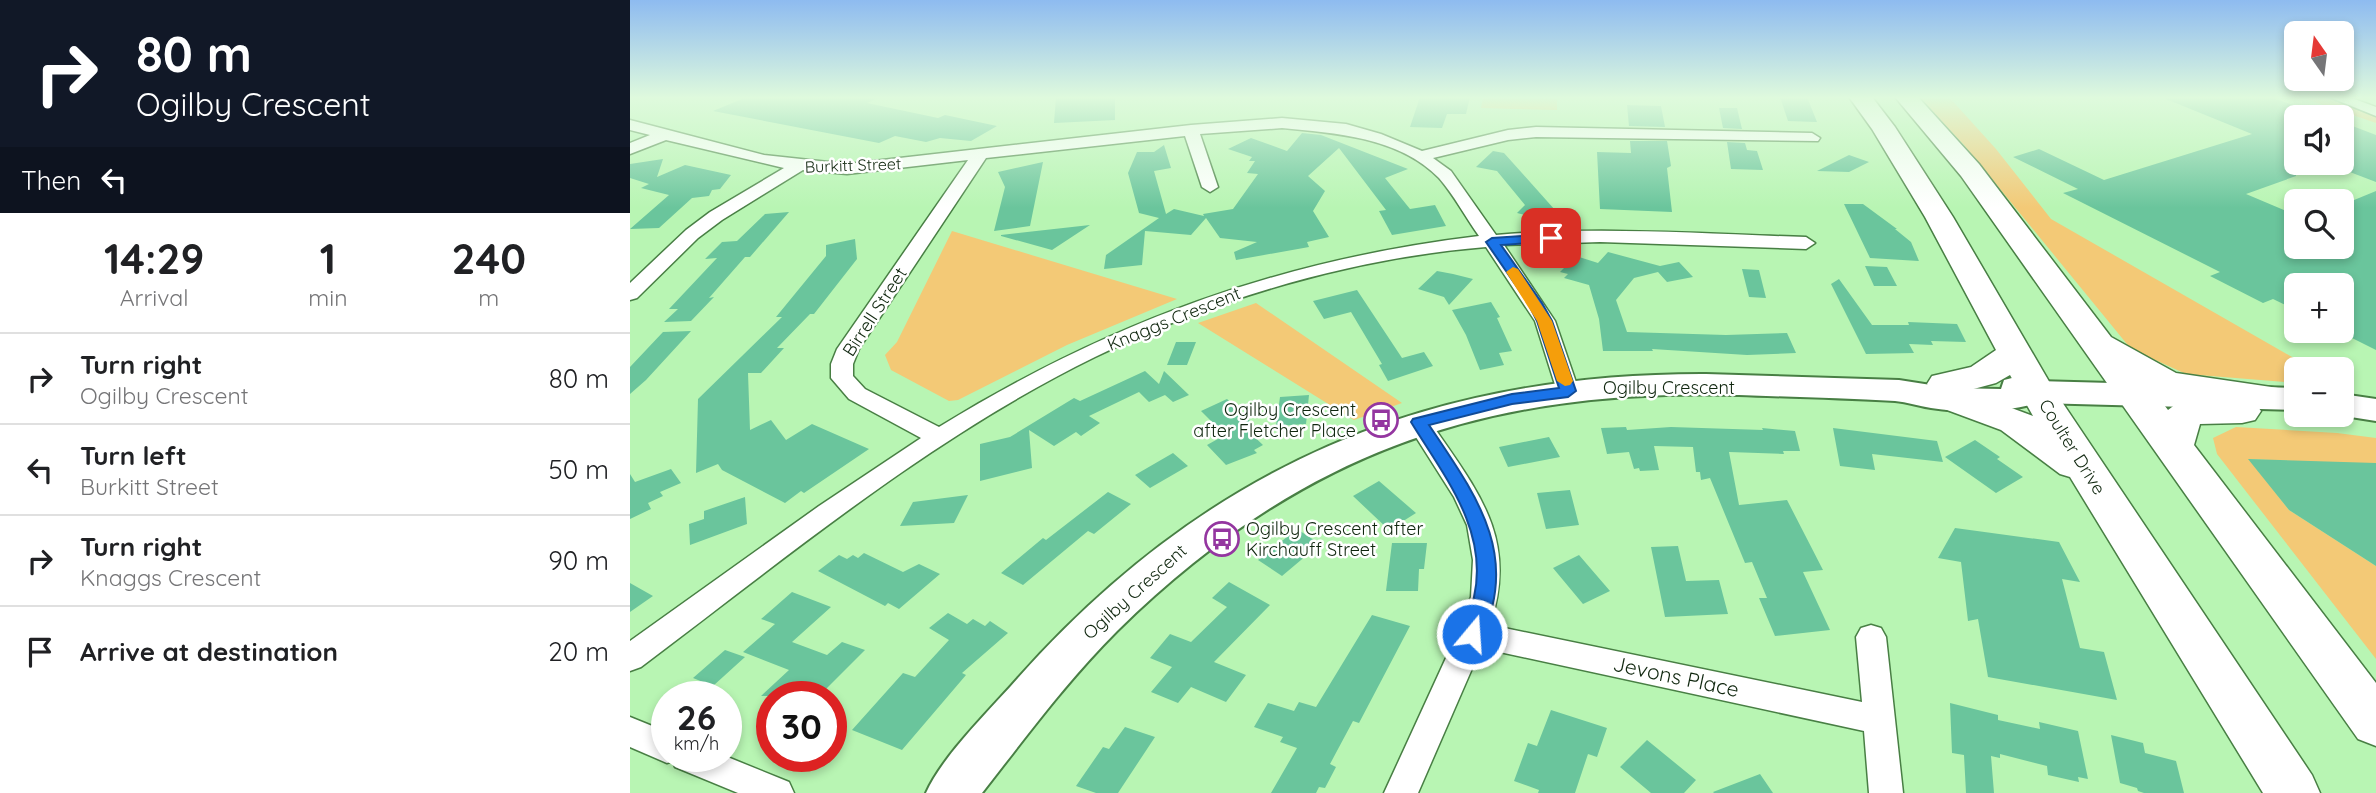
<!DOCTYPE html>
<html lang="en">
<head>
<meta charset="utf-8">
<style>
  :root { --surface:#fff; --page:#f6f6f6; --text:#202124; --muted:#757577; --line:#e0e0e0 }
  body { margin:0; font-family:Quicksand,sans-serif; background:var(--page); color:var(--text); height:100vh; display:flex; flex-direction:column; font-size:26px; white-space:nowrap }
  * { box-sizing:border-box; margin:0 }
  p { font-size:23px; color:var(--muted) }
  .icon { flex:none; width:38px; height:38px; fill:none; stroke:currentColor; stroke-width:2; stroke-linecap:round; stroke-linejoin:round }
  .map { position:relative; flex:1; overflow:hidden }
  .drawer { display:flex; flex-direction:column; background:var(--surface); width:630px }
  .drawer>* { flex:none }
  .banner { background:#111827; color:#fff; overflow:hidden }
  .needle { width:46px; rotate:346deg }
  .tools { position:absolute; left:1654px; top:21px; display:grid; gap:14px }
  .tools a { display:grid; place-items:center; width:70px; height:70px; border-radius:10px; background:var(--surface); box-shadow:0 4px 10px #0003; font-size:35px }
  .speed { position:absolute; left:21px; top:681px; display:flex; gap:14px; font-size:35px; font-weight:700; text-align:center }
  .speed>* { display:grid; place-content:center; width:91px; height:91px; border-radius:50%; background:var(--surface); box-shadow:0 4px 10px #0003; line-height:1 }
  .speed small { font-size:18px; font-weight:400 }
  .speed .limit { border:10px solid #d22; background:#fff; color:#111 }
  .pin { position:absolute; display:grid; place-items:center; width:60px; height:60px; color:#fff; margin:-30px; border-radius:14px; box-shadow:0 4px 10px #0006 }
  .me { position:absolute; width:77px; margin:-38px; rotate:18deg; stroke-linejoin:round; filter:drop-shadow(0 0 5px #0008) }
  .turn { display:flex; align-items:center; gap:24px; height:147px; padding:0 21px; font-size:32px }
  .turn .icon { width:91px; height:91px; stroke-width:2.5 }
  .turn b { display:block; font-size:49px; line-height:60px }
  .then { display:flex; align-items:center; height:66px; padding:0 21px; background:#0003; gap:14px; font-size:26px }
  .eta { display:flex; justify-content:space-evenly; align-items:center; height:119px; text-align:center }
  .eta b { font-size:42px; font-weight:700; line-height:49px }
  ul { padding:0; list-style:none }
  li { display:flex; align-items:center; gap:21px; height:91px; padding:0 21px; border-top:2px solid var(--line) }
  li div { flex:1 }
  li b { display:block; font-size:26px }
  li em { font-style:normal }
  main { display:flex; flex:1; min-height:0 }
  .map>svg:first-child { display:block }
  .green { fill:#f3c976 }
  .building { fill:#6ac59c }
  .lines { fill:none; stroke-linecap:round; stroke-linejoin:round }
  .street-casing { stroke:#487f44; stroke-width:3 }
  .secondary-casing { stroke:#487f44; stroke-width:4 }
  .primary-casing { stroke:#487f44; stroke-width:3 }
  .street { fill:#fff; fill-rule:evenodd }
  .secondary { fill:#fff; fill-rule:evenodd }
  .primary { fill:#fff; fill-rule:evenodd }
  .route { fill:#1a73e8; stroke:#114b97; stroke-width:2 }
  .slow { fill:#f59e0b }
  .labels { text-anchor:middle; stroke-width:5; stroke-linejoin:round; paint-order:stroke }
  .far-street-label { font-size:16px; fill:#10270f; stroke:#fff }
  .street-label { font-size:18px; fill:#10270f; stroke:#fff }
  .poi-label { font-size:18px; fill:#10270f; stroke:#fff; text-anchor:end }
  .near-street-label { font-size:21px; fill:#10270f; stroke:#fff }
</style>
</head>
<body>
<main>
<section class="drawer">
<div class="banner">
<div class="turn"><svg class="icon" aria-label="right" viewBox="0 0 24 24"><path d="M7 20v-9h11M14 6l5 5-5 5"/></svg><div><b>80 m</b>Ogilby Crescent</div></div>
<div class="then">Then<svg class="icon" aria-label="left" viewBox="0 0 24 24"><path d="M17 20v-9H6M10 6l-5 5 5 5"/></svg></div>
</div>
<div class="eta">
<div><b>14:29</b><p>Arrival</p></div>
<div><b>1</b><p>min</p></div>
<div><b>240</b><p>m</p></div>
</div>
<ul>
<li><svg class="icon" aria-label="right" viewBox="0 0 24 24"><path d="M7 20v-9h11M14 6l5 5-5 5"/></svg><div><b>Turn right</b><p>Ogilby Crescent</p></div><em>80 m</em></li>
<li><svg class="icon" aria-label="left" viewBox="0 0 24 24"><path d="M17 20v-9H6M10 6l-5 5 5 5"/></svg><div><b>Turn left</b><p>Burkitt Street</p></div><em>50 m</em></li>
<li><svg class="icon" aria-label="right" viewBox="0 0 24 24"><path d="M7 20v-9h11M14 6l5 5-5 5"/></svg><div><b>Turn right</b><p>Knaggs Crescent</p></div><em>90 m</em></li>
<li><svg class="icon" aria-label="arrive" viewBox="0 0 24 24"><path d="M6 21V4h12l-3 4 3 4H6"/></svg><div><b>Arrive at destination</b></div><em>20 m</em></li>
</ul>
</section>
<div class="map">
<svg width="1746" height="793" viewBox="0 0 1746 793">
  <rect width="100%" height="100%" fill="#b8f5b3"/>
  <path class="green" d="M853 97 927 99V110L851 108Z
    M1289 97H1319L1366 149 1421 219 1683 369H1666V383L1556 374 1501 349 1334 145Z
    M1670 97H1700L1746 115V123Z
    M322 231 547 299 437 345 328 400 319 401 261 370 255 355 267 342Z
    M626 303 772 403 724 420 568 323Z
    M1606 427 1707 433 1746 438V465L1619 459 1659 510 1746 566V659L1587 454 1583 438Z"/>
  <path class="building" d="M117 97H250L237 103 308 118 315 115 367 126 341 141 310 138 296 142 265 136 249 143 83 111Z
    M426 97H485V120L424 123Z
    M790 97H840L836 114H817L812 128 780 127Z
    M1150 97H1177L1187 122 1158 121Z
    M1531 97H1640L1666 106V176L1616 194 1666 215V247H1712V205L1746 191V350L1712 333V285H1666V310L1643 299 1633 303 1580 276 1590 272 1433 193 1448 189 1383 157 1409 149 1474 180 1622 134Z
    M997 105 1031 106 1035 127 999 126Z
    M1089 108H1107L1112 129 1093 128Z
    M1712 122 1746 135V182L1712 169Z
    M672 133 691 135 778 169 755 178 780 209 805 205 816 226 762 235 749 211 756 210 709 148 678 176 695 191 683 211 699 237 677 242 679 247 606 260 604 252 627 242 590 238 576 218 561 235 515 231 512 265 474 269 476 255 529 218 509 213 498 173 507 152H524L534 145 541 168 524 171 536 214 544 209 574 216 573 214 603 209 628 174 617 173 625 161H619L622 157 598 149 621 138 657 151Z
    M1000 141H1037L1041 166 1037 168 1042 212 970 209 967 152 1001 153Z
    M1097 142 1115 143 1117 150 1127 151 1133 170 1101 169Z
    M863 151 874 153 925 210 915 220 887 213 895 205 867 171 846 167Z
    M1219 155 1239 162 1219 172 1187 171Z
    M33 159 27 177 55 165 101 175 90 189 82 190 79 196 62 198 29 228 0 229 39 195 11 188 19 184 0 178V164Z
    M413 162 400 226 364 231 375 187 368 172Z
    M1214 204H1233L1267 229H1265L1281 242 1289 261 1240 258Z
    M159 212 120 257H115L79 298 84 297 61 321 34 322 48 309H39L87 258 75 259 92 242 107 241 135 214Z
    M460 225 422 250 371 236V235Z
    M225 239 227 259 184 314H180L147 348H154L131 373H118L120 430 141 420 156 440 182 424 239 449 174 493 171 491 155 503 92 470 88 464 66 473 68 399 152 317H146L196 256V245Z
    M978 252 1030 266 1049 262 1063 277 1037 282 1028 272 1004 278 986 300 997 332 1096 335 1157 333 1166 353 1117 355 1022 349 1023 351H973L969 319 959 285 934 278 938 274 930 272 946 256 968 263Z
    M1235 266 1257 267 1267 286H1244Z
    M1112 269 1129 270 1136 298 1119 297Z
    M807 271 823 274 843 279 819 305 814 297 788 289Z
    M1209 279 1242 325H1279L1278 322 1327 324 1336 342 1301 341 1303 345 1279 344 1284 353 1236 354 1201 284Z
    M727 290 772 358 794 352 803 366 758 381 749 365 752 364 721 312 694 319 683 301Z
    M861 302 870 317 867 318 882 351 869 353 874 365 850 370 836 335 822 310Z
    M61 331 16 380 0 394V367L33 332Z
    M546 342H566L557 365H537Z
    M515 371 529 384 534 371 559 395 543 402 535 395 519 402 509 392 459 416 470 423 451 436 446 432 424 446 399 430 402 468 350 481V444L380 437 444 398 450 401Z
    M679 395 676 424 646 426 650 397Z
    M597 399 626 427H614L633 445 624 450 627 453 596 465 577 445 595 435 571 411Z
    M996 427 997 430 1041 427 1133 430 1132 428 1165 431 1170 451H1153L1154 454 1099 452 1109 505 1157 500 1193 570 1173 572 1200 630 1145 636 1129 598H1137L1122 562 1115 563 1080 478 1071 480 1070 472H1066L1063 447 1024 446 1029 470 1010 471 1009 468 1004 469 999 452 977 454 971 428Z
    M1203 428 1307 441 1313 462 1242 454 1245 470 1210 466Z
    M919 437 930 457 878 467 869 447Z
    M1345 440 1370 457 1367 459 1393 477 1366 493 1315 457Z
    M543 453 558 466 520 488 505 475Z
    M1618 459 1746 463V566L1659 510Z
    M41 469 51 483 30 492 33 496 18 503 21 509 0 519V474L5 482Z
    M749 481 786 513 759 530 723 496Z
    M940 490 949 525 916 529 907 493Z
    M478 492 501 504 464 534 458 531 393 585 371 573 413 538 416 540Z
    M338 495 324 523 270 526 283 502Z
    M115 497 117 524 60 545 59 524 74 519V511Z
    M1325 528 1429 542 1450 582 1432 579 1450 648 1474 652 1487 700 1358 677 1348 619 1338 621 1331 562 1308 558Z
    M667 529 690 544 652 576 628 560Z
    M762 543H797L794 569H789L788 591H756Z
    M1048 546 1056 581 1089 580 1098 614 1035 617 1021 547Z
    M234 553 273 572 289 564 310 574 269 609 258 603 255 606 188 571 209 555 217 559 223 555 228 558Z
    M949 555 980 591 953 604 923 568Z
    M599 582 640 605 584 662 616 675 596 702 561 687 548 703 521 692 542 667 520 658 540 634 561 642 597 607 582 598Z
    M0 583 23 596 0 612Z
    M162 592 201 607 162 642 197 655 212 642 235 650 191 694 179 689 171 696H131L159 670 113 652 145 624 131 619Z
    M318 613 337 624 343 619 355 626 360 621 378 633 332 673 336 675 272 750 222 730 273 673 285 677 319 640 299 628Z
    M742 615 780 626 729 723 723 721 700 764 706 767 695 788 689 787 686 793H641L667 748 650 742 653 737 624 727 638 703 664 711 669 702 686 707Z
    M95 650 115 657 83 686 63 678Z
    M1320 703 1368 715V720L1410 729 1409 722 1448 731 1458 779 1448 777 1449 782 1418 775 1417 766 1370 754V758L1361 756 1364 793H1336L1334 755 1322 753Z
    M921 710 977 728 967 757 958 754 945 793H908L909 790 884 781 898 743 907 746Z
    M495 727 525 737 488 793H466L446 786 473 747 479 749Z
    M1481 735 1513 743 1515 753 1546 761 1554 793H1514L1508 791 1507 788 1490 783Z
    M1017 740 1066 780 1054 793H1021L990 767Z
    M1130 774 1143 793H1084L1083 792Z"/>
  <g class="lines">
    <g class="street-casing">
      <path id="street" d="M1699 97H1719L1746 107V116Z
        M652 118 716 124 751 134 792 151 878 130 906 127 1182 133 1190 138 1188 141 906 137 878 140 803 158 821 171 866 235C969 226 1073 234 1176 237L1185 243 1176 249 970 242 874 245 925 321 949 391 946 396 938 398 930 396 927 391 905 321 856 247C722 258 587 298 465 357 301 437 156 558 11 667L0 671V641L189 506 291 438 219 399 201 378V364L207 349 338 160 217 174 173 170 92 220 68 238 7 298 0 300V283L56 230 80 212 154 168 36 140 0 154V143L20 135 0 130V120L134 155 217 164 561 125ZM652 128C705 133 769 137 809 178 824 195 836 218 849 236 649 260 480 322 309 427L235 389 223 376V364L229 349 356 158 555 136 572 187 580 192 588 187 570 134Z
        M789 415 797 417C845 488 890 536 860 625L1232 702 1226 637 1231 628 1241 625 1251 628 1256 637 1273 793H1239L1234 731 851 648 788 793H754L827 634 841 597 843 560 837 525 824 497 777 423 781 417Z
        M0 717 37 732V756H95L159 782 164 793H108L45 767 43 761 37 763 0 747Z"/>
    </g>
    <g class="secondary-casing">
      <path id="secondary" d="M1076 374 1269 380 1320 388 1371 389 1374 380 1386 377 1407 381 1666 388V410L1408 403C1373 413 1337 413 1301 408 1289 406 1277 402 1265 401 1214 398 1161 397 1109 395 856 388 669 452 487 631 437 681 395 738 352 793H296C313 755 360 710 388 678 576 467 796 373 1076 374Z
        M1712 394 1746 399V421L1708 415H1712Z"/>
    </g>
    <g class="primary-casing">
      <path id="primary" d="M1219 97H1242L1265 127 1323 217 1424 390 1682 775 1690 793H1633L1440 477 1430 474 1371 430 1309 407 1304 399 1307 393 1302 392 1297 384 1302 376 1341 367 1366 350 1295 217 1242 129ZM1380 375 1403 416 1336 391 1366 383Z
        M1265 97H1288L1349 164 1481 337 1546 373 1655 389 1660 397 1655 405 1642 409 1628 407 1631 411 1625 420 1612 423 1570 424 1564 445 1746 683V746L1728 739 1331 176ZM1522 389 1570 399 1546 404 1538 410Z"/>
    </g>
    <use href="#street" class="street"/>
    <use href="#secondary" class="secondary"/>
    <use href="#primary" class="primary"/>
  </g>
  <linearGradient id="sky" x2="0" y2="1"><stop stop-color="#8ebbf0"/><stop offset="0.47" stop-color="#dffadd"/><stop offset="1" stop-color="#dffadd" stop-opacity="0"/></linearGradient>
  <rect width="1746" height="208" fill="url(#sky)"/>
  <path class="route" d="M921 234 926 235V241L871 245 912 303 922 321 946 391 938 397 882 404 799 425C845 494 892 555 850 640L842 642 835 640 832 634C836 622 842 610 844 597 859 530 814 476 781 422L783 419 882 394 929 388 907 321 898 303 856 242 862 238Z"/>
  <path class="slow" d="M883 267 888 269 922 321 943 381 940 385 935 386 927 381 907 321 876 272Z"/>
  <defs>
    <g id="bus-ring" transform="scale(1.75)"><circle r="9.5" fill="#fff" stroke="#9436a0" stroke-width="1.5"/><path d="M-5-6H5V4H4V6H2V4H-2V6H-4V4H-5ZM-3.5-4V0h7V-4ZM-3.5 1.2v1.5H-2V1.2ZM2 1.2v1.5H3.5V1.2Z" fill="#9436a0"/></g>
  </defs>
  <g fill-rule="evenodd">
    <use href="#bus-ring" x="751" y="420"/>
    <use href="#bus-ring" x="592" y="539"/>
  </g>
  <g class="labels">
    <g class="far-street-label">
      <text transform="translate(223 165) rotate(-2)" y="6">Burkitt Street</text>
    </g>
    <g class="street-label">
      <text transform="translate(245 312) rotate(-57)" y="6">Birrell Street</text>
      <text transform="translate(544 319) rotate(-22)" y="6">Knaggs Crescent</text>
      <text x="1039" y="394">Ogilby Crescent</text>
      <text transform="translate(1442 447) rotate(58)" y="6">Coulter Drive</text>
      <text transform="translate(505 592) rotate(-42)" y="6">Ogilby Crescent</text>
    </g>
    <g class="poi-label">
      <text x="726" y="416">Ogilby Crescent<tspan x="726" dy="21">after Fletcher Place</tspan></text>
      <text x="616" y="535" text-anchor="start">Ogilby Crescent after<tspan x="616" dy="21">Kirchauff Street</tspan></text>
    </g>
    <g class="near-street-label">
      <text transform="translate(1046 677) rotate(12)" y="7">Jevons Place</text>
    </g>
  </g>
</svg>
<div class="tools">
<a><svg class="needle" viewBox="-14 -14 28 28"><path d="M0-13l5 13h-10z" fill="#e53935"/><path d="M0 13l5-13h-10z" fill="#757577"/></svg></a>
<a><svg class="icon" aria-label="sound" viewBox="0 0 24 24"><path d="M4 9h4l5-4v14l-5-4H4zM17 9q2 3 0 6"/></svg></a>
<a><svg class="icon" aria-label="search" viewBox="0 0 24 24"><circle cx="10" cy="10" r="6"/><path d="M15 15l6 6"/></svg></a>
<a>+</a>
<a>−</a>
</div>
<div class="speed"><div>26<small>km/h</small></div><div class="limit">30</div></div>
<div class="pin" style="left:921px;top:238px;background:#d93025"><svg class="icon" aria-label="arrive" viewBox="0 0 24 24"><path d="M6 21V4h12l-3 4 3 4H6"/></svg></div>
<svg class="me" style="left:842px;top:634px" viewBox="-20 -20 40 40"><circle r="17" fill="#1a73e8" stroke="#fff" stroke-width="3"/><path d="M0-11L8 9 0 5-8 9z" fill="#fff"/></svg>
</div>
</main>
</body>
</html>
